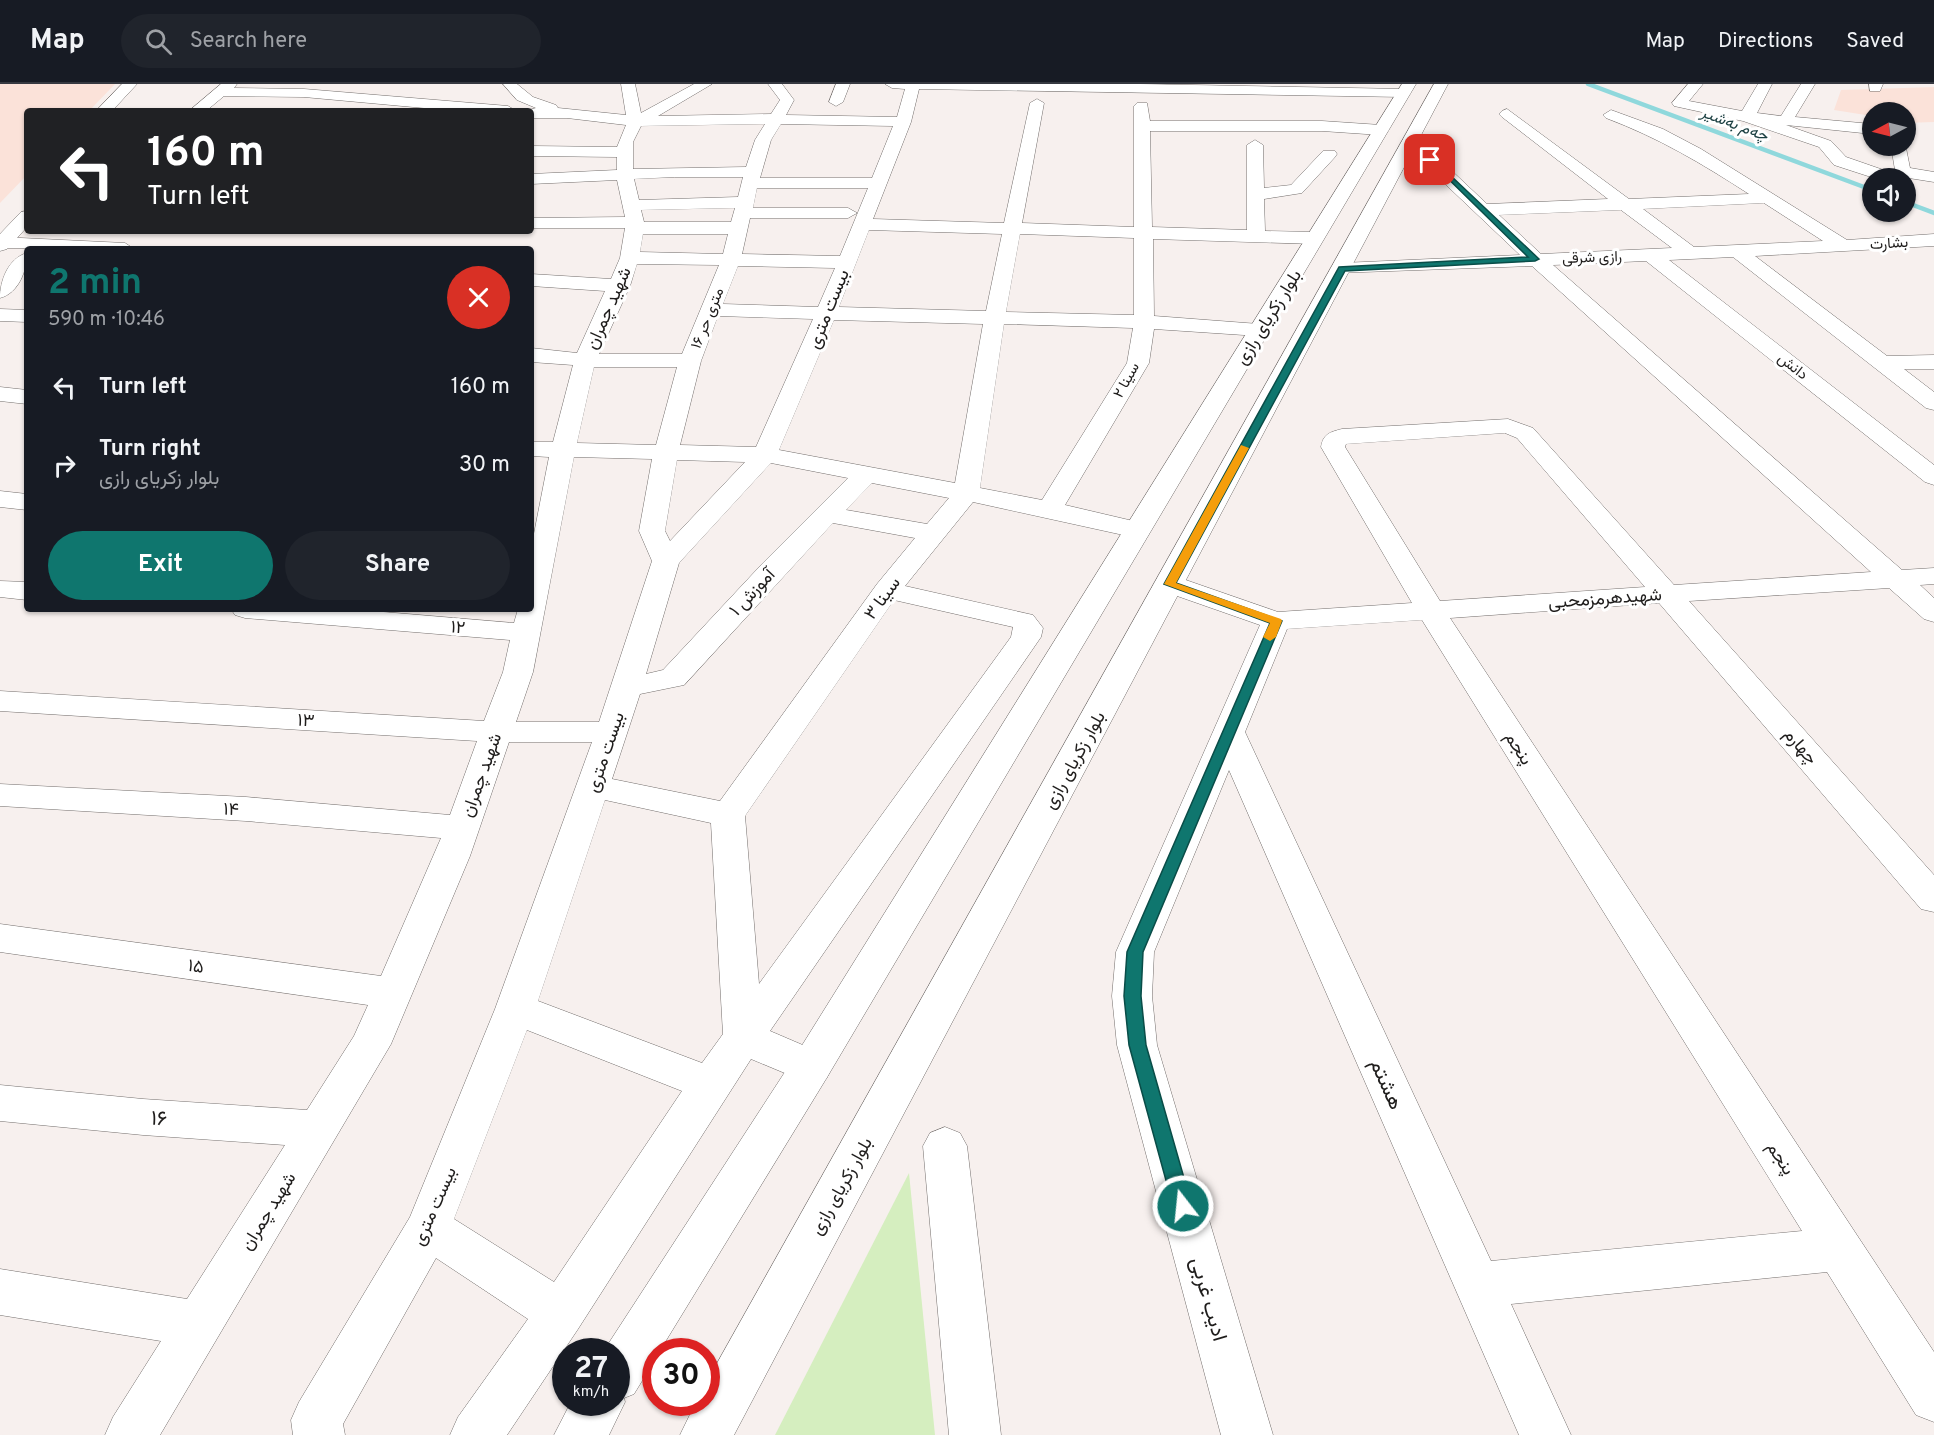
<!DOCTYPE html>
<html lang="en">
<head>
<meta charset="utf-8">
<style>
  :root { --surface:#171b24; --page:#20242c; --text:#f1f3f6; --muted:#9ea1a6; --line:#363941; --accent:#0f766e }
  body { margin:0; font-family:Overpass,Vazirmatn,sans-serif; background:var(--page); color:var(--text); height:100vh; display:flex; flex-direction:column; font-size:22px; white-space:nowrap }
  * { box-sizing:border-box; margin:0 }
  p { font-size:20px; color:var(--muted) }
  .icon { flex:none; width:33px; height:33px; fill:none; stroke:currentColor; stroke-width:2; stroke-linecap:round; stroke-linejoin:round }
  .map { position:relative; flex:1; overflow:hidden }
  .side { position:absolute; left:24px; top:162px; width:510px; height:366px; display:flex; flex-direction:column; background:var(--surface); border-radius:6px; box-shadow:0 2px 4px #0004 }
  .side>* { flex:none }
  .guide { position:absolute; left:24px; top:24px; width:510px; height:126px; border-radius:6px; box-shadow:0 2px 4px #0004; background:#202124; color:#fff; overflow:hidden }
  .needle { width:39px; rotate:263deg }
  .buttons { position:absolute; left:1862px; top:18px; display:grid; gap:12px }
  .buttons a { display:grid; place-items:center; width:54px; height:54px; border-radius:50%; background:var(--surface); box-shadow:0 2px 4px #0004; font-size:30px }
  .speed { position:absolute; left:552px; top:1254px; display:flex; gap:12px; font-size:30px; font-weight:700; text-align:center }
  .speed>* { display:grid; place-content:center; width:78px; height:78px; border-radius:50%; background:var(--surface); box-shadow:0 2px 4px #0004; line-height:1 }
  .speed small { font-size:15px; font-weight:400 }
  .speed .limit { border:9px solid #d22; background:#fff; color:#111 }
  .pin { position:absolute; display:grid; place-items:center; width:51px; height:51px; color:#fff; margin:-26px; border-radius:12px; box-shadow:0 3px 9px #0006 }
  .me { position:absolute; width:66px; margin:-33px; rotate:344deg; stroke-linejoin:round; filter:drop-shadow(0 0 4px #0008) }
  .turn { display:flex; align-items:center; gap:21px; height:126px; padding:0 24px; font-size:27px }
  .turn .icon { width:78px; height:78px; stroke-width:2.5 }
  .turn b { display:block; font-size:42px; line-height:51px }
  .round { display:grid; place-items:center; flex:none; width:63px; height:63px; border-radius:32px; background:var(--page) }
  .summary { display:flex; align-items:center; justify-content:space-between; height:102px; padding:0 24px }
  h1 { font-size:36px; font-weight:700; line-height:45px; color:var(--accent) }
  .action { display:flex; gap:12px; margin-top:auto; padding:12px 24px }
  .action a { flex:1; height:69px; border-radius:36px; background:var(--accent); color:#fff; font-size:24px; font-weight:700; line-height:69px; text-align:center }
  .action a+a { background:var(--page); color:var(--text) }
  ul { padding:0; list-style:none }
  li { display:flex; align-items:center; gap:18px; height:78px; padding:0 24px }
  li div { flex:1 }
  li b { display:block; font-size:22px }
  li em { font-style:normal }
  header { display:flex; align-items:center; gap:36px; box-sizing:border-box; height:84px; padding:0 30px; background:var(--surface); border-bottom:2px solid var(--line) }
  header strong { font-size:28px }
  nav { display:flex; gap:33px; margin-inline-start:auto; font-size:21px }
  .search { width:420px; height:54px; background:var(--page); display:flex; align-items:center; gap:15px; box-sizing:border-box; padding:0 21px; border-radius:33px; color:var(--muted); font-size:22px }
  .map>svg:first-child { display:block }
  .education { fill:#fbe2d9 }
  .green { fill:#d5eebf }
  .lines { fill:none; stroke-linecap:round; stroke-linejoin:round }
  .stream { stroke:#8fd8dc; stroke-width:4.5 }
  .minor-casing { stroke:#736e6c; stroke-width:1 }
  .major-casing { stroke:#736e6c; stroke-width:1 }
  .minor { fill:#fff; fill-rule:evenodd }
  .major { fill:#fff; fill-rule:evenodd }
  .route { fill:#0f766e; stroke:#0a4d48; stroke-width:1.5 }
  .slow { fill:#f59e0b }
  .labels { text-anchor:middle; stroke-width:6; stroke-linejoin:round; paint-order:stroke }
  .far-street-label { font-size:15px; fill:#1f1d1c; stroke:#fff }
  .far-water-label { font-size:16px; font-style:italic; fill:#1b3f41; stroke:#fff }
  .street-label { font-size:18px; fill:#1f1d1c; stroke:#fff }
  .near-street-label { font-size:21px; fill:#1f1d1c; stroke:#fff }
</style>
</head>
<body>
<header>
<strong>Map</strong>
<div class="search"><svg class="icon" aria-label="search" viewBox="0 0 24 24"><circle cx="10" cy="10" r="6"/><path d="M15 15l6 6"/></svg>Search here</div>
<nav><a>Map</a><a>Directions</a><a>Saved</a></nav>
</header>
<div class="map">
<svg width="1934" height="1351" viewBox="0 0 1934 1351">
  <rect width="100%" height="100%" fill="#f7f0ee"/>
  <path class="education" d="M0 0H115L89 27H27V91L0 119Z
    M1934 3V38L1905 39V28H1872V32L1834 26 1841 6Z"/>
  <path class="green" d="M909 1089 935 1351H775Z"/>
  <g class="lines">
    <path class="stream" d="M1588 0 1872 106
      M1905 118 1934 129"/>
    <g class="minor-casing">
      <path id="minor" d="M221 0H237L234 4 304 5 508 22 516 27H457L304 13 224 12 206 27H189Z
        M503 0H517L533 13 556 21 558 24 626 31 621 0H635L641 29 694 0H712L658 32 771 30 780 16 768 0H782L794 16 786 31 897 33 905 5 892 4 885 0H1140L1404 5 1411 9 1404 13 919 5 911 38 873 135 1004 139 1030 19 1037 15 1044 19 1022 139 1134 143V22L1137 19H1147L1150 37H1322L1381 41 1389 46 1381 51 1322 47H1150L1152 143 1247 146V61L1255 56 1263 61 1264 104 1291 101 1323 67H1335L1337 70 1335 73 1302 109 1264 115 1265 147 1315 148 1324 154 1315 160 1153 155 1154 232 1259 240 1266 242 1270 246 1266 250 1259 252 1154 245 1149 279 1065 421 1146 440 1150 446 1146 452 1137 454 973 418 905 502 1033 531 1043 544 1041 553 770 947 826 971 832 983 826 995 811 1000 751 975 578 1245 507 1351H450L458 1333 528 1235 436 1174 343 1340 345 1351H293L291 1336 299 1318 410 1133 495 925 592 658H509L470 772 391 960 160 1351H105L113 1333 161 1257 0 1231V1185L187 1215 285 1061 143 1051 0 1037V1001L143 1015 307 1026 354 952 368 921 0 868V840L381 892 441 754 246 737 0 722V700L246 713 450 731 477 657 0 627V607L484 637 503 588 510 556 245 534 235 531 231 525H348L514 539 518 525H531V465L549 373 531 372V358H553L573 281 531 278V264L577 269 605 207 531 202V190L611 195 620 174 625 144H531V134L625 133 617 96 531 100V90L617 86V73L531 72V62L617 63 626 41 567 34H531V27H525L536 24 517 16ZM765 40 755 56 746 83 633 85V58L641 42ZM781 40 893 42 872 94H760L771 56ZM675 93H743L738 113 639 116 634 95ZM757 104H868L840 172 742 170 750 134H848L857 129 848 124H753ZM735 124 731 138H644L641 126ZM869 146 1002 150 986 227 839 223ZM643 150H728L723 170 640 168ZM1020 150 1134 154V231L1006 228ZM637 180 719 181 682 270H599L630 202ZM738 182 835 184 818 223 723 220ZM718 232 813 235 756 363 680 361 701 277ZM834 236 983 240 955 399 779 366ZM1004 240 1133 244 1127 279 1042 416 980 404ZM594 283H677L656 361 577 359ZM574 373 652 375 639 447 652 477 599 638H516L533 588ZM677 376 745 378 670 457 665 447ZM771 379 848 394 762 480 663 586 646 590 679 479ZM872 399 949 414 927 440 846 426ZM833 439 915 454 877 500 720 717 612 695 640 610 684 601ZM894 516 1013 543 1011 553 759 900 745 732ZM605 716 711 739 723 950 702 979 538 917ZM527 946 682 1007 554 1198 454 1135Z
        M836 0H850L843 18 836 22 829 18Z
        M1688 0H1703L1689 17 1742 27 1758 0H1772L1757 29 1781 32 1801 0H1815L1795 33 1872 40V50L1786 41 1831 57 1846 73 1895 90 1898 94H1874L1834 81 1819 63 1743 37 1674 22 1672 19Z
        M1869 0H1883L1880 7H1870Z
        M1507 25 1629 115 1749 110C1701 79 1659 54 1606 34L1603 31 1611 26 1663 45 1701 65 1847 156 1934 150V162L1755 172 1887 272 1934 271V285H1904L1934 308V326L1926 324 1733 173 1669 176 1934 381V401L1925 398 1646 177 1553 181 1902 486 1934 484V500L1920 501 1934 514V538L1924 535 1889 504 1689 517 1934 791V828L1921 825 1659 519 1450 534 1934 1268V1338L1916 1331 1827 1188 1511 1220 1571 1351H1519L1229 686 1154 868 1152 912 1157 961 1273 1351H1221L1117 961 1112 912 1116 868 1260 541 1160 506 1156 500 1160 494 1170 492 1180 494 1278 528 1412 519 1321 363C1323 350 1330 348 1342 345L1508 335 1533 344 1674 501 1871 488 1532 182 1335 189 1332 185 1342 179 1520 171 1424 80 1422 76 1424 72H1436L1487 120 1608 115 1502 33 1499 30 1502 27ZM1764 119 1823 157 1694 163 1643 125ZM1621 126 1672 164 1541 170 1499 131ZM1505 349 1517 354 1645 503 1440 517 1345 363 1346 360ZM1422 536 1802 1147 1491 1177 1245 648 1287 545Z
        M1905 59 1910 84 1934 88V98L1896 92 1891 62H1905Z
        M0 153 125 159 134 165 3 164 0 163Z
        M27 169C27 186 19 209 0 214 0 197 8 174 27 169Z
        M0 225 27 226V238L0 237Z
        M0 303 27 306V320L0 317Z
        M0 407 27 410V426L0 423Z
        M0 497 27 498V516L0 513Z
        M945 1043 960 1049 967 1062 1001 1351H949L923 1062 930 1049Z"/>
    </g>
    <g class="major-casing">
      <path id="major" d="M122 0H137L112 27H96Z
        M1402 0H1416L826 995 659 1268H656V1274L634 1310 624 1314 625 1318 609 1351H554L571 1318H616V1268H603L796 971Z
        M1434 0H1448L734 1351H680L696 1318H706V1299Z
        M27 127V143L7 165 0 167V150L21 128Z"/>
    </g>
    <use href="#minor" class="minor"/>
    <use href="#major" class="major"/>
  </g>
  <path class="route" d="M1428 75H1433L1539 175 1535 177 1345 187 1176 499 1282 537 1143 868 1141 912 1146 961 1192 1122 1189 1128 1183 1130 1176 1128 1173 1122 1129 961 1124 912 1127 868 1270 539 1164 500 1339 183 1528 173Z"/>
  <path class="slow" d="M1241 361 1249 364 1176 499 1281 535 1282 537 1276 553 1270 557 1263 553 1270 539 1164 500Z"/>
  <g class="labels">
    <g class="far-street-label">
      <text transform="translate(1889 159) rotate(-4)" y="5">بشارت</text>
      <text transform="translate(1592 173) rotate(-2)" y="5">رازی شرقی</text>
      <text transform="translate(707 234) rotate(-68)" y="5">۱۶ متری حر</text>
      <text transform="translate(1793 282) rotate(38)" y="5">دانش</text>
      <text transform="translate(1126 296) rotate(-61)" y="5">سینا ۲</text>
    </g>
    <g class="far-water-label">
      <text transform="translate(1735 39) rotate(21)" y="6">چەم بەشیر</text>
    </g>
    <g class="street-label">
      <text transform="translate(608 224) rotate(-66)" y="6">شهید چمران</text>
      <text transform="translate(828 225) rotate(-68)" y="6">بیست متری</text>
      <text transform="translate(1268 233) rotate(-58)" y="6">بلوار زکریای رازی</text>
      <text transform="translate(752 508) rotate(-47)" y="6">آموزش ۱</text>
      <text transform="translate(882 514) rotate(-54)" y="6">سینا ۳</text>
      <text transform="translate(1605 514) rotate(-4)" y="6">شهیدهرمزمحبی</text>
      <text transform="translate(458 543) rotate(5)" y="6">۱۲</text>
      <text transform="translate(306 636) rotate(4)" y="6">۱۳</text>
      <text transform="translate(1801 662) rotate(49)" y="6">چهارم</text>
      <text transform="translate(1519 664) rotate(57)" y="6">پنجم</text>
      <text transform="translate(605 668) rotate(-71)" y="6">بیست متری</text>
      <text transform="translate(1074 676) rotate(-61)" y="6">بلوار زکریای رازی</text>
      <text transform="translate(481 691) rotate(-70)" y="6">شهید چمران</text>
      <text transform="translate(231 725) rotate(3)" y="6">۱۴</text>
      <text transform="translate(196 882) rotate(8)" y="6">۱۵</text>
      <text transform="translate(1781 1074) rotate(57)" y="6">پنجم</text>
      <text transform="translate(841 1102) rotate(-61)" y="6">بلوار زکریای رازی</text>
      <text transform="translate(434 1122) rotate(-66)" y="6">بیست متری</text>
      <text transform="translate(268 1127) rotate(-58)" y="6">شهید چمران</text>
    </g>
    <g class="near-street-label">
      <text transform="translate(1387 1000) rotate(66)" y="7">هشتم</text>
      <text transform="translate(159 1034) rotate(4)" y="7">۱۶</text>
      <text transform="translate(1209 1215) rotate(74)" y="7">ادیب غربی</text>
    </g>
  </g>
</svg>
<div class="buttons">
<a><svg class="needle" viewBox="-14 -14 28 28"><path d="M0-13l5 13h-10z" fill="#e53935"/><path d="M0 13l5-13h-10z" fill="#9ea1a6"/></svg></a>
<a><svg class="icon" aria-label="sound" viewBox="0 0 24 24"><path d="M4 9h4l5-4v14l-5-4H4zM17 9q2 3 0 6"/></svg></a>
</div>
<div class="speed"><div>27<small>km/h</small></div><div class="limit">30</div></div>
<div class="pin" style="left:1430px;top:76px;background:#d93025"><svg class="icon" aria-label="arrive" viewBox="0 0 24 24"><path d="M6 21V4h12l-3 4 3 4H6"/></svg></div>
<svg class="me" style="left:1183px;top:1122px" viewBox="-20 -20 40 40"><circle r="17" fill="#0f766e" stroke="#fff" stroke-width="3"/><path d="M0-11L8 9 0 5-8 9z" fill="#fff"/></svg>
<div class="guide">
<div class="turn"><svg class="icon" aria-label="left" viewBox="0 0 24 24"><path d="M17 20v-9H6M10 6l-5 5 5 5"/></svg><div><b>160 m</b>Turn left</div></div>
</div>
<section class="side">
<div class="summary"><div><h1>2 min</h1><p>590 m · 10:46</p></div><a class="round" style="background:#d93025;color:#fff"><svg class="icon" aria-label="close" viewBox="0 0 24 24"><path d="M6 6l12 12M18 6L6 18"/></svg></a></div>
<ul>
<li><svg class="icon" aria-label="left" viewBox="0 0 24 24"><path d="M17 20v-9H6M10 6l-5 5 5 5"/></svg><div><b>Turn left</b></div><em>160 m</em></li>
<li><svg class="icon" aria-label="right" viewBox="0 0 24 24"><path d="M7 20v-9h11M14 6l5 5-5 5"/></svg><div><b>Turn right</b><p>بلوار زکریای رازی</p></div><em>30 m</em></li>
</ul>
<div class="action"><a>Exit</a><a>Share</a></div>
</section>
</div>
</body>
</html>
